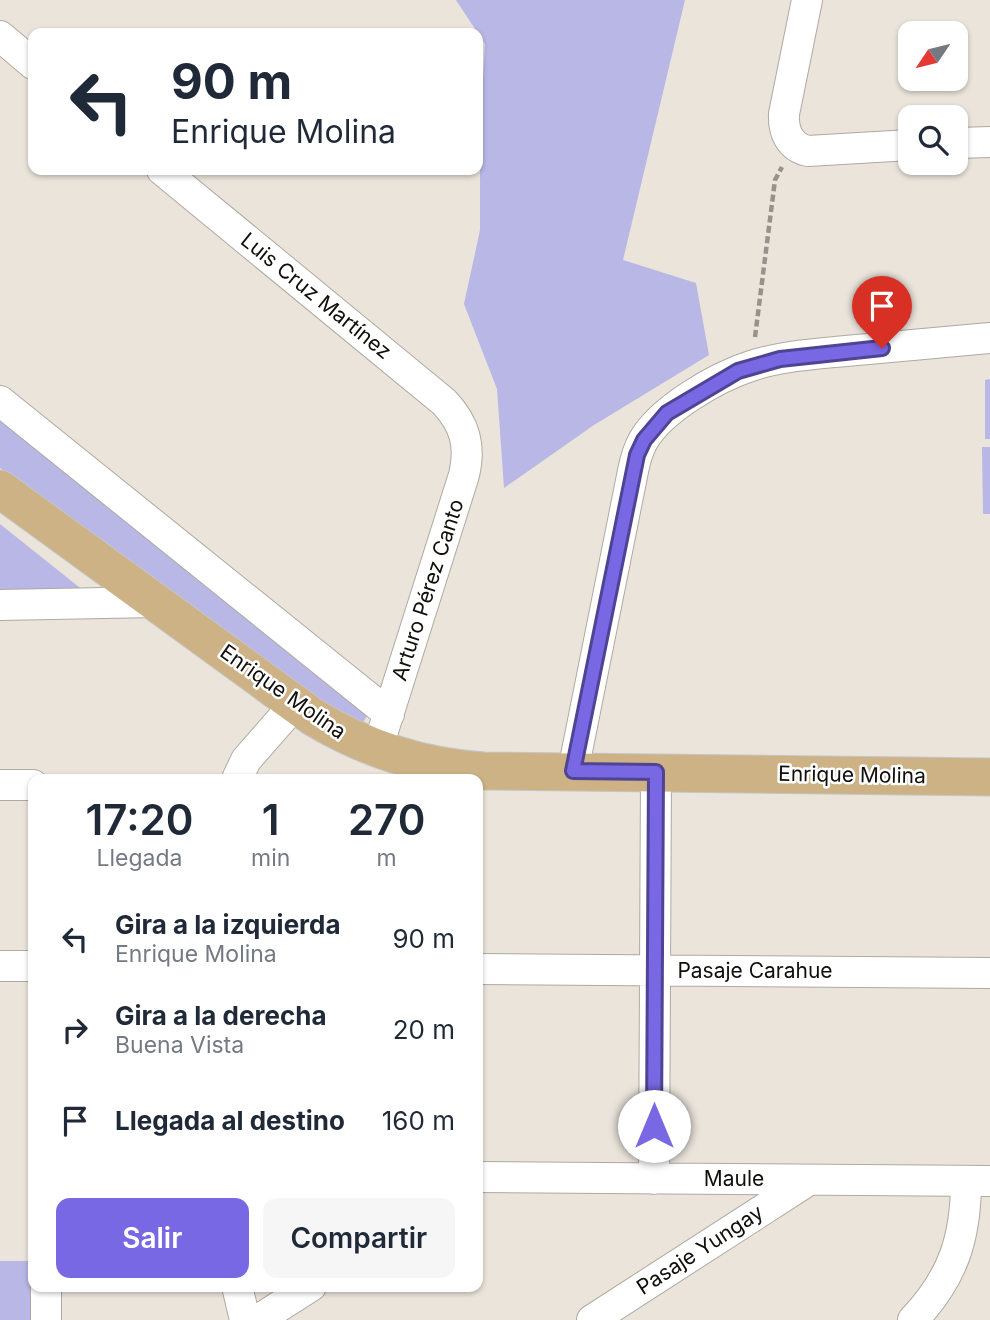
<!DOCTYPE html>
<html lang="es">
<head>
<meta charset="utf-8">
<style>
  :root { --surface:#fff; --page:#f6f6f7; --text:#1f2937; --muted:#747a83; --accent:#7968e3 }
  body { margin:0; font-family:Inter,sans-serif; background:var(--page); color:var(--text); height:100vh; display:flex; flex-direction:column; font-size:26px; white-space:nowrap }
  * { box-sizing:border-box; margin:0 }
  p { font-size:23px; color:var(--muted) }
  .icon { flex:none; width:38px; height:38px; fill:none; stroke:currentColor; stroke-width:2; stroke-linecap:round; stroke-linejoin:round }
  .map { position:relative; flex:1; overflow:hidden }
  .panel { position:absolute; left:28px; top:774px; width:455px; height:518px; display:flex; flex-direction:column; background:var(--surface); border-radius:14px; box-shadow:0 2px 5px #0004 }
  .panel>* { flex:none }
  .hud { position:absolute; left:28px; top:28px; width:455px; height:147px; border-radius:14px; box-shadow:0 2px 5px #0004; background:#fff; color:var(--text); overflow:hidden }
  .needle { width:46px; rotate:235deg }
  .controls { position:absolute; left:898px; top:21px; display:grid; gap:14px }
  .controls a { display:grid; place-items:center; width:70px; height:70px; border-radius:14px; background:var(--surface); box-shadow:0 2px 5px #0004; font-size:35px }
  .pin { position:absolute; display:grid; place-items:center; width:60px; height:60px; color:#fff; margin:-72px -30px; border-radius:50% 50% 50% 0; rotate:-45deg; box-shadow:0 0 7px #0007 }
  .pin .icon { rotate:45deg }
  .me { position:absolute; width:77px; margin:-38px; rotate:0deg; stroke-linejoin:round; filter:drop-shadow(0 0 5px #0008) }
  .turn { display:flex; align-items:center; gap:24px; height:147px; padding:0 28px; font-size:32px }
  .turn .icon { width:91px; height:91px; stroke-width:2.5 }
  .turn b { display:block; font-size:49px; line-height:60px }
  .eta { display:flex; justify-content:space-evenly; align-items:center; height:119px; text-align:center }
  .eta b { font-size:42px; font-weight:600; line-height:49px }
  .cta { display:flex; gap:14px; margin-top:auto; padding:14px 28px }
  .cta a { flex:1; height:80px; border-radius:14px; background:var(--accent); color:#fff; font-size:28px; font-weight:600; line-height:80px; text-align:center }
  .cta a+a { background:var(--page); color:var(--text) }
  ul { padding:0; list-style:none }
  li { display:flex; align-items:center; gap:21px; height:91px; padding:0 28px }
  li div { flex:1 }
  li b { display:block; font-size:26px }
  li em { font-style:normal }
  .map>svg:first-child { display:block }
  .green { fill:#b8b7e6 }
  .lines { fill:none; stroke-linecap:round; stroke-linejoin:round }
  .minor-casing { stroke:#afa9a1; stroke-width:32 }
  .major-casing { stroke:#c6c5c5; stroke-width:39 }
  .path { stroke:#97938c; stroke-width:4.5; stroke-dasharray:7 3.5; stroke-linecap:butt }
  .minor { stroke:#fff; stroke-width:30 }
  .major { stroke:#cdb286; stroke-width:37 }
  .route-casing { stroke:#4f4494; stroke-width:18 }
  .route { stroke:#7968e3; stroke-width:12 }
  .labels { text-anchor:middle; stroke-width:5; stroke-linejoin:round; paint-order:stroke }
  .street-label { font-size:21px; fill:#110f0c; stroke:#fff }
</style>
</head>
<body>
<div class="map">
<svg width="990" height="1320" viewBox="0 0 990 1320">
  <rect width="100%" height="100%" fill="#eae4db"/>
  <path class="green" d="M456 0H685L623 260 696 283 709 355 594 425 504 488 497 389 464 304 480 230V130L485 44Z
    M990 379V439H985V380Z
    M0 410 372 708 360 727 344 721 0 468Z
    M982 447H990V514H983Z
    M0 524 84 591 0 592Z
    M0 1261H32L31 1320H0Z"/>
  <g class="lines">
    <g class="minor-casing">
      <path id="minor" d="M807 0 784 114C783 132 790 147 808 151L910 145
        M0 36 33 64
        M956 143 990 142
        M162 170 444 402C465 424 471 446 464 475L377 750
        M0 401 389 714
        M0 605 156 602
        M573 771 633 471C635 461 638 450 643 441 661 409 717 377 751 366 781 356 815 354 846 351 894 347 942 342 990 338
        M237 779 246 760 295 704
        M0 785H33
        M0 966H33
        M478 969 990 973
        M478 1177 990 1181
        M654 1179 656 772
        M46 1286V1320
        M237 1286 245 1320
        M258 1320 311 1286
        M592 1320 809 1180
        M913 1320C953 1278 966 1238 966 1181"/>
    </g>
    <g class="major-casing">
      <path id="major" d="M0 489 313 717C366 749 421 767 484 771L990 777"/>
    </g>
    <path class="path" d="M755 337 775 180 782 167"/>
    <use href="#minor" class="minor"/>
    <use href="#major" class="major"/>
  </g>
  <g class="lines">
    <g class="route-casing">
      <path id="route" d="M654 1126 656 772 573 771 637 455 644 440 667 413 738 371 780 359 882 348"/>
    </g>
    <use href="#route" class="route"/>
  </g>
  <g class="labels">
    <g class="street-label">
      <text transform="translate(316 296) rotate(39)" y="7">Luis Cruz Martínez</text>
      <text transform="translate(428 590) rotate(-72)" y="7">Arturo Pérez Canto</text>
      <text transform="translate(283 692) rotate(35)" y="7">Enrique Molina</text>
      <text transform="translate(852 775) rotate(1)" y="7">Enrique Molina</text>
      <text x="755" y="978">Pasaje Carahue</text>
      <text x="734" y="1186">Maule</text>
      <text transform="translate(700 1250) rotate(-33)" y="7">Pasaje Yungay</text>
    </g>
  </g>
</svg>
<div class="controls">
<a><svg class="needle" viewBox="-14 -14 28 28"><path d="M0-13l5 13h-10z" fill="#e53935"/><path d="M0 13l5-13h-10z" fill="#747a83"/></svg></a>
<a><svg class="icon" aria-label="search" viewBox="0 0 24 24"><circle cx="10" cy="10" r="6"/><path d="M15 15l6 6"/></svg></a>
</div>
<div class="pin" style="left:882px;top:348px;background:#d93025"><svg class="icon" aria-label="arrive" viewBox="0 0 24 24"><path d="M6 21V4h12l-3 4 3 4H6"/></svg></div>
<svg class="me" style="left:654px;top:1126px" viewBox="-20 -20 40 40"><circle r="19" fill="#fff"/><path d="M0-13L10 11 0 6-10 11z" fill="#7968e3"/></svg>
<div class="hud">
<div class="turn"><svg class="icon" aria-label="left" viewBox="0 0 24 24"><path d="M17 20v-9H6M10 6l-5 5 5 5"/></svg><div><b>90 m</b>Enrique Molina</div></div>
</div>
<section class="panel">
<div class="eta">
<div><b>17:20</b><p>Llegada</p></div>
<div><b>1</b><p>min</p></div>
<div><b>270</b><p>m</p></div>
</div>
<ul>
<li><svg class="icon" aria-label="left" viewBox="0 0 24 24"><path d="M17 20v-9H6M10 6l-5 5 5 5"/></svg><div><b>Gira a la izquierda</b><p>Enrique Molina</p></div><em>90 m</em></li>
<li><svg class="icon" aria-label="right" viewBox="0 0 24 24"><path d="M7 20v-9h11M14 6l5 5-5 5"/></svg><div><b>Gira a la derecha</b><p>Buena Vista</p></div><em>20 m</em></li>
<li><svg class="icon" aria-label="arrive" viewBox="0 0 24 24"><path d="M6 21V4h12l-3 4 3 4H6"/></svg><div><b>Llegada al destino</b></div><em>160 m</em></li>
</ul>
<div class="cta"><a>Salir</a><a>Compartir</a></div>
</section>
</div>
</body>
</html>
